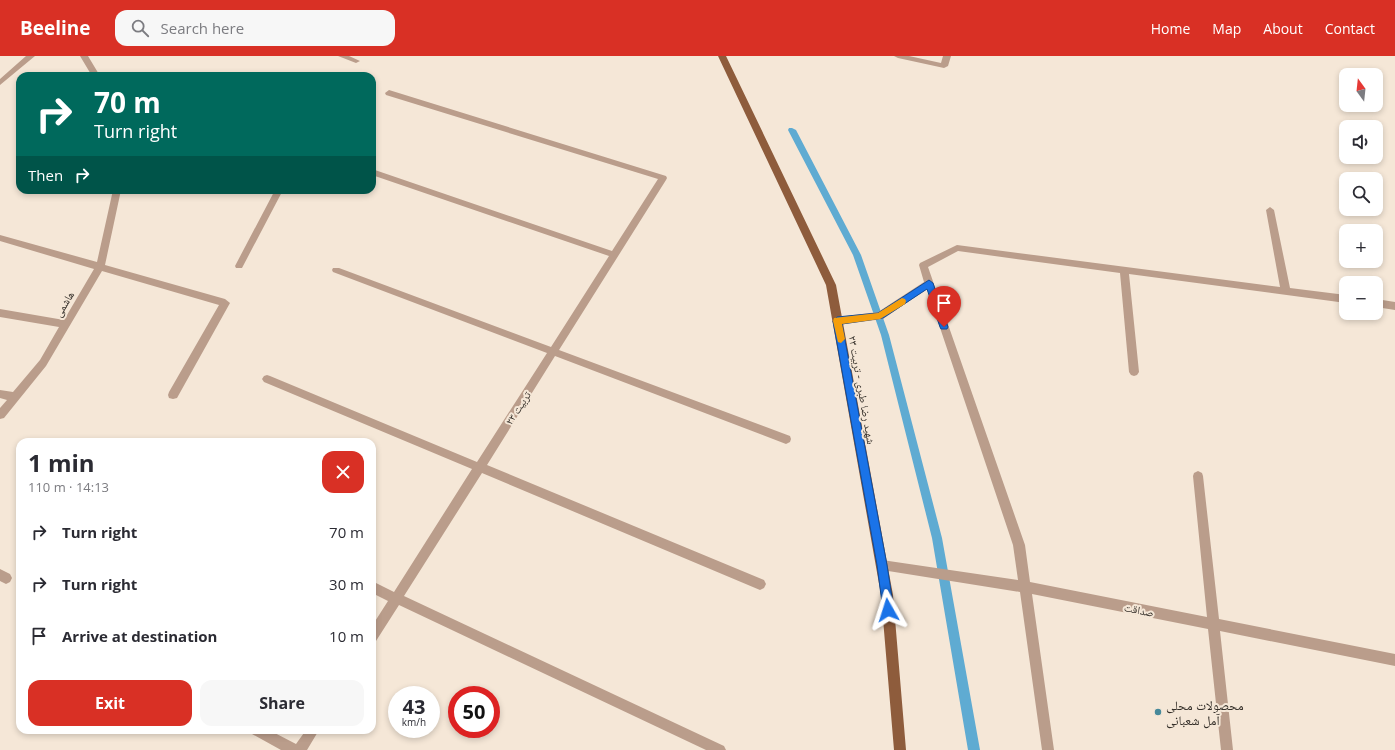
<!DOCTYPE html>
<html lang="en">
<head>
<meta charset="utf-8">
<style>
  :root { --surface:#fff; --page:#f7f7f7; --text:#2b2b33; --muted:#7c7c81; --accent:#d93025 }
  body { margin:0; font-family:"Open Sans","Noto Naskh Arabic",sans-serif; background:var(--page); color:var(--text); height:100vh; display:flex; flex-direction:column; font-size:15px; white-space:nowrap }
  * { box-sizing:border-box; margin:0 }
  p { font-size:13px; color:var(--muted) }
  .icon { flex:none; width:22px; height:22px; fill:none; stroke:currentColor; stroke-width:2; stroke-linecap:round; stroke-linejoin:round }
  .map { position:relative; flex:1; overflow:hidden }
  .side { position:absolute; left:16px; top:382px; width:360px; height:296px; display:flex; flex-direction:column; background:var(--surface); border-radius:12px; box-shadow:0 2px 6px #0003 }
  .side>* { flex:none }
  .guide { position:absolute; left:16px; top:16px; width:360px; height:122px; border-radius:12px; box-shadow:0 2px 6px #0003; background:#00695c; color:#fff; overflow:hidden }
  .needle { width:26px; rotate:345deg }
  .tools { position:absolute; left:1339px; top:12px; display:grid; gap:8px }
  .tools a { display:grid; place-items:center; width:44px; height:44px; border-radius:8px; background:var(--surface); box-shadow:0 2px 6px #0003; font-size:20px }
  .speed { position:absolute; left:388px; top:630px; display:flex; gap:8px; font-size:20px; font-weight:700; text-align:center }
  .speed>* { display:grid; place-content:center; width:52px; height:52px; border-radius:50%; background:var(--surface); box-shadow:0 2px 6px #0003; line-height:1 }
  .speed small { font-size:10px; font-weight:400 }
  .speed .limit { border:6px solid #d22; background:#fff; color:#111 }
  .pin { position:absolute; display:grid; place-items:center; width:34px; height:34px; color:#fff; margin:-41px -17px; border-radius:50% 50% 50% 0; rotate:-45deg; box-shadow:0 0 4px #0007 }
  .pin .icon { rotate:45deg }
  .me { position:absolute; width:44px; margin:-22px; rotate:354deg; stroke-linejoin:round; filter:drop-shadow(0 0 3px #0008) }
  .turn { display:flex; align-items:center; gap:14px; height:84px; padding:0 12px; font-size:18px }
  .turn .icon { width:52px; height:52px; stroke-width:2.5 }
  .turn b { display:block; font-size:28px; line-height:34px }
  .then { display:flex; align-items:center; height:38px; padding:0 12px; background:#0003; gap:8px; font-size:15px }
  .round { display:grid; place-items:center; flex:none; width:42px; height:42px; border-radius:12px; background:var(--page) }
  .headline { display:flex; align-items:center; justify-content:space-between; height:68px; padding:0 12px }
  h1 { font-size:24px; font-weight:700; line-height:30px }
  .cta { display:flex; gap:8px; margin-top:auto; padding:8px 12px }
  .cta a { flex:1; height:46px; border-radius:12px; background:var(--accent); color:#fff; font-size:16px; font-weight:700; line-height:46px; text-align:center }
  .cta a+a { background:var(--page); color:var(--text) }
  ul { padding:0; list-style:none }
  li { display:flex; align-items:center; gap:12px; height:52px; padding:0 12px }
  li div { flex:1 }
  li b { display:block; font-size:15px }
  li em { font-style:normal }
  header { display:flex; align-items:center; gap:24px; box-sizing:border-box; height:56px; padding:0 20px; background:var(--accent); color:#fff }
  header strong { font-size:19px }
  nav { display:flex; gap:22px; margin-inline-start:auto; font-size:14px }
  .search { width:280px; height:36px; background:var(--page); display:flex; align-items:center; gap:10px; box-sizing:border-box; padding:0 14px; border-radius:12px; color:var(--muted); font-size:15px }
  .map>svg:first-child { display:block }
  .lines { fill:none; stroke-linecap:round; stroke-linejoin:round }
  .stream { fill:#5fabd2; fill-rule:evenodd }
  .minor { fill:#ba9d8b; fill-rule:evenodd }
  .major { fill:#8e5c3c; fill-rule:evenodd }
  .route { fill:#1a73e8; stroke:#114b97 }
  .slow { fill:#f59e0b }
  .poi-dot { fill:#47899a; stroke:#f5e7d7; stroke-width:1.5 }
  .labels { text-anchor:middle; stroke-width:4; stroke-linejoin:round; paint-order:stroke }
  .street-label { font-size:11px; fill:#332e28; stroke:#f5e7d7 }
  .near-poi-label { font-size:13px; fill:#332e28; stroke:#f5e7d7; text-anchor:start }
</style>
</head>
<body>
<header>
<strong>Beeline</strong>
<div class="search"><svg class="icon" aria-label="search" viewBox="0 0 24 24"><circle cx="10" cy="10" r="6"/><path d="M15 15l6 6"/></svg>Search here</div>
<nav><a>Home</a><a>Map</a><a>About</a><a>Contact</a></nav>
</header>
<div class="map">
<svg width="1395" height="694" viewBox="0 0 1395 694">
  <rect width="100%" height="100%" fill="#f5e7d7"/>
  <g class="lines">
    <path class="stream" d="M789 72H792L796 74 861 199 889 279 942 482 980 694H968L932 482 881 279 853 199 788 74Z"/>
    <path class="minor" d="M26 0H35L0 29V23Z
      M80 0H88L100 20H92Z
      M338 0H349L360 5 356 7Z
      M894 0H909L941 7 943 0H951L948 10 944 12 898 2Z
      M389 34 666 120 667 122 666 124 559 294 790 380 791 383 790 386 786 388 555 300 487 409 764 524 766 528 764 532 760 534 482 417 404 540 724 690 726 694H706L399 549 376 585 372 587V570L388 545 372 537V525L394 536 472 413 264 326 262 323 264 320 267 319 270 320 477 406 547 297 333 216 332 214 333 212H339L551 291 609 200 372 119V113L612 195 658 123 386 39 385 37Z
      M113 134H121L105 209 225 243 230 247 177 342 173 343 169 342 168 339 169 336 219 249 102 215 46 310 4 362 0 363V352L7 344 0 342V334L13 336 40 304 59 271 0 261V253L64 264 94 213 0 185V179L97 206Z
      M275 134H283L242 212H236L235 210Z
      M1270 151 1274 154 1290 232 1346 239V247L1129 218 1139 316 1137 319 1134 320 1131 319 1129 316 1120 217 958 195 928 211 1025 489 1030 526 1207 561 1193 420 1194 417 1198 415 1202 417 1203 420 1219 563 1395 598V610L1220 575 1233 694H1221L1208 573 1032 538 1054 694H1042L1020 536 882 514 878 513 876 509 878 505 882 504 1018 524 1013 489 927 233 883 263 837 269 834 268 832 265 834 262 837 261 878 256 924 226 919 209 920 207 957 189 1280 231 1266 154Z
      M1376 243 1395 246V254L1376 251Z
      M0 513 10 518 12 522 10 526 6 528 0 525Z
      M250 674H269L296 688 306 674H319L307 694H281L252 678Z"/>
    <path class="major" d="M718 0H726L836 229 893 539 906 694H894L881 539 826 229Z"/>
  </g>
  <path class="route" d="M929 224 933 227 948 271 947 273H941L940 271 927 233 883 262 842 268 887 509 894 554 892 558 888 560 885 558 883 554 877 509 833 265 837 261 878 257Z"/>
  <path class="slow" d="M902 242 905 243 906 245 905 248 880 263 842 268 845 283 841 287 838 286 833 265 834 262 878 257Z"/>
  <circle class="poi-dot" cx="1158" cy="656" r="4"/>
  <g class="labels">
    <g class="street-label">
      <text transform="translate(64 248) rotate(-59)" y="4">هاشمی</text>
      <text transform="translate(862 334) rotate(80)" y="4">شهید رضا طبری - تربیت ۲۳</text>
      <text transform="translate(518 352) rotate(-57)" y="4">تربیت ۲۳</text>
      <text transform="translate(1139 554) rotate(11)" y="4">صداقت</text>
    </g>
    <g class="near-poi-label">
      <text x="1166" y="654">محصولات محلی<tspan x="1166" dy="15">آمل شعبانی</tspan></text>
    </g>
  </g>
</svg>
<div class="tools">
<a><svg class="needle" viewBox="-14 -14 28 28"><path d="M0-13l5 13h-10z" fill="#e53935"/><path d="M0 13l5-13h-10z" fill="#7c7c81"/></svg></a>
<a><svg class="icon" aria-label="sound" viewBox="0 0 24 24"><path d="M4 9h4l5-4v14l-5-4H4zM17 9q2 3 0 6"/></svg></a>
<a><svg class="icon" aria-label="search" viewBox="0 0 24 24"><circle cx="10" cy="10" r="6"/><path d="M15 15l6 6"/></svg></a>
<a>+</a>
<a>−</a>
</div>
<div class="speed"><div>43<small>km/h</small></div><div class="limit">50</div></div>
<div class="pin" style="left:944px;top:271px;background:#d93025"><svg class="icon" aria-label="arrive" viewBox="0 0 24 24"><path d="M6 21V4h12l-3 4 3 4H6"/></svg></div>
<svg class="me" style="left:888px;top:554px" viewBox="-20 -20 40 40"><path d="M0-17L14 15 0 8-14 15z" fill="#1a73e8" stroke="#fff" stroke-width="4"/></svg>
<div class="guide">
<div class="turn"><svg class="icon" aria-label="right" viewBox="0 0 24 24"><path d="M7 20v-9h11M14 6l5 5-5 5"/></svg><div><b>70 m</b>Turn right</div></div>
<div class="then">Then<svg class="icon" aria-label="right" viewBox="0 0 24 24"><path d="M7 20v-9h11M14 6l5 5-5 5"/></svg></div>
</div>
<section class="side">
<div class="headline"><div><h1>1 min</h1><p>110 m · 14:13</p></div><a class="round" style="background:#d93025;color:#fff"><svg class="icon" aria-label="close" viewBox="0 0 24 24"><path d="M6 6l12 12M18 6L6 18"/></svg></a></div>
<ul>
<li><svg class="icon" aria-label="right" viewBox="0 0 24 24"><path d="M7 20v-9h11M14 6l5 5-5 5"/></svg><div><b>Turn right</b></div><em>70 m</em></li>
<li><svg class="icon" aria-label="right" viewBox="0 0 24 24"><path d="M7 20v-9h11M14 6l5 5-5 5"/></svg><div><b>Turn right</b></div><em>30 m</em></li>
<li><svg class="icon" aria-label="arrive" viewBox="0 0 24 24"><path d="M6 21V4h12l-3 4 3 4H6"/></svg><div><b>Arrive at destination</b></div><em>10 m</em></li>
</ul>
<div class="cta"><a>Exit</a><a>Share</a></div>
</section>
</div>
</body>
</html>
